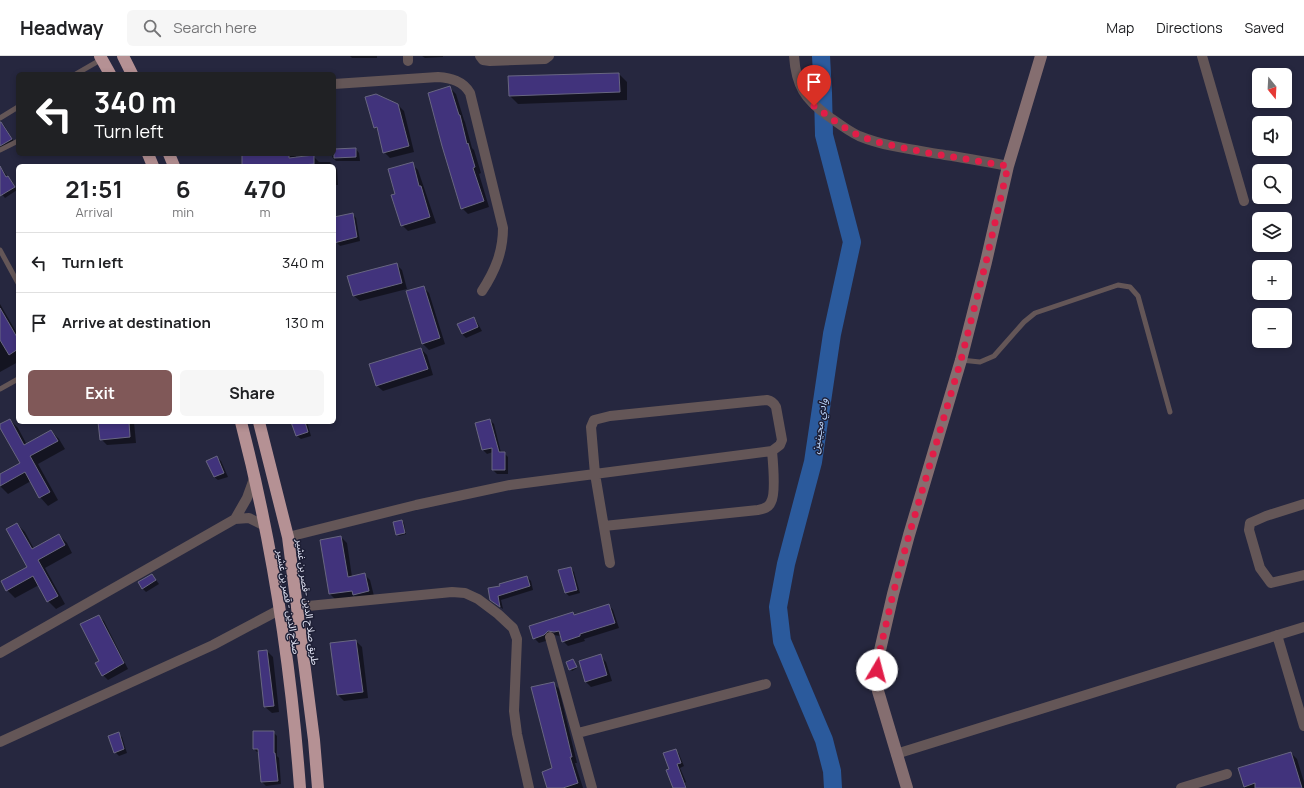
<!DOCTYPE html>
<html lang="en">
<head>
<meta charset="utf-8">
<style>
  :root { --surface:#fff; --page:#f6f6f6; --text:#202124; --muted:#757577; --line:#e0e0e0; --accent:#805858 }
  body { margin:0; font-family:Manrope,"Noto Sans Arabic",sans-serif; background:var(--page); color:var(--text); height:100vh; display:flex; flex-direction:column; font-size:15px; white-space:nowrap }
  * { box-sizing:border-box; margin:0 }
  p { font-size:13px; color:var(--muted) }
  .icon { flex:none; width:22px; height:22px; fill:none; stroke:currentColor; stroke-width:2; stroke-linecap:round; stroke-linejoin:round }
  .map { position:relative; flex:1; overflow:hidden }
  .drawer { position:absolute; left:16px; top:108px; width:320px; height:260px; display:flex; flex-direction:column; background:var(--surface); border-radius:6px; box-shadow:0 2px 6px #0003 }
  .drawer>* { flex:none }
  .hud { position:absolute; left:16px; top:16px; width:320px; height:84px; border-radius:6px; box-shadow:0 2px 6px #0003; background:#202124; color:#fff; overflow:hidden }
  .needle { width:26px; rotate:162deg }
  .tools { position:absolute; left:1252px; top:12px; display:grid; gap:8px }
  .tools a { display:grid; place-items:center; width:40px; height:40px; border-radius:6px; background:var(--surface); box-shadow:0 2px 6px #0003; font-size:20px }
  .pin { position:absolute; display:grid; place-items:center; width:34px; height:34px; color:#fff; margin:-41px -17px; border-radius:50% 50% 50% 0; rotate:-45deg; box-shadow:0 0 4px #0007 }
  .pin .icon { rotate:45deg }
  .me { position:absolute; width:44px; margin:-22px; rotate:8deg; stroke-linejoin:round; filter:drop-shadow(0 0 3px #0008) }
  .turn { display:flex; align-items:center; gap:14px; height:84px; padding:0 12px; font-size:18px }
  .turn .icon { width:52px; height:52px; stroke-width:2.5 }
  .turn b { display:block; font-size:28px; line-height:34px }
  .eta { display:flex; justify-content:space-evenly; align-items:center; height:68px; text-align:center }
  .eta b { font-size:24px; font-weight:700; line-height:28px }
  .button { display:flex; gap:8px; margin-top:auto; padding:8px 12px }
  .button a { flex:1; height:46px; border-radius:6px; background:var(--accent); color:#fff; font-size:16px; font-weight:700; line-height:46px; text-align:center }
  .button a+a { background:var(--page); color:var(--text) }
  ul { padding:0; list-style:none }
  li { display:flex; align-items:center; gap:12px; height:60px; padding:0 12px; border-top:1px solid var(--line) }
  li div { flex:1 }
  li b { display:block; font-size:15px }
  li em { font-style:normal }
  header { display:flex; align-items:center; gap:24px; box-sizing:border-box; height:56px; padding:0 20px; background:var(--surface); border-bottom:1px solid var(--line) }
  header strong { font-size:19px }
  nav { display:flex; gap:22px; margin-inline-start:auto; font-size:14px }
  .search { width:280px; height:36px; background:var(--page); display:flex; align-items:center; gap:10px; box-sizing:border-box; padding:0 14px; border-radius:6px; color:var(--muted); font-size:15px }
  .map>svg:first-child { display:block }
  .shadow { fill:#0007 }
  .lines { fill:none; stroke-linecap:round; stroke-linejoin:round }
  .river { stroke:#2b5a9c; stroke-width:18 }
  .building { fill:#41337c; stroke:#686681 }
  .lane { stroke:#645657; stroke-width:5 }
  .street { stroke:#645657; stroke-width:10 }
  .secondary { stroke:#856e70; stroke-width:12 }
  .highway { stroke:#b59194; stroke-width:12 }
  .route { stroke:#e11d48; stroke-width:7; stroke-dasharray:0 12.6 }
  .labels { text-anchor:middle; stroke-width:3; stroke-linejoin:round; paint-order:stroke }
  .street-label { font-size:10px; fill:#e4e6f6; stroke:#1d1e34 }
  .water-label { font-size:11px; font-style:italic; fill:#bcd6fc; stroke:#1d1e34 }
</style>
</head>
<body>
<header>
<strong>Headway</strong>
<div class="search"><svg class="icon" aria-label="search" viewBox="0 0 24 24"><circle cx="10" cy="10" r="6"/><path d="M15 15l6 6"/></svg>Search here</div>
<nav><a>Map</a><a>Directions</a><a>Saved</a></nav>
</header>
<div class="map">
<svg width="1304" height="732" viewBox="0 0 1304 732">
  <rect width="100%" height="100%" fill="#26273f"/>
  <path class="shadow" d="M350 0H377V2H352Z
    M422 0H443V1L425 2Z
    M619 18 627 26V44L518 48 510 40Z
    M450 32 456 38 464 64 465 66 472 92 474 94 481 117 479 118 489 151 468 158 462 152Z
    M398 49 404 55 414 96 390 102 384 96 379 75 375 71Z
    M0 66 4 69 14 86 0 93Z
    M356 93 359 97 360 105H336L332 101 334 94Z
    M243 98H296V102L313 100 319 106H330L334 110H243Z
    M412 108 418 114 436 167 408 175 402 169 396 138Z
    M0 110 17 134 5 142 0 136Z
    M334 110 337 113 338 129H334Z
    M352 158 356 162 360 185 340 190 336 186 334 179V162Z
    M396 208 402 214 407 233 360 245 353 239Z
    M423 231 429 237 445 288 429 294 423 288Z
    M0 248 18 279V306L0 316Z
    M474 262 477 266 482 275 466 282 462 278 458 268Z
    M421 293 427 299 433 319 383 335 376 329Z
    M10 364 18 372 27 389 51 375 59 383 65 393 38 408 58 444 48 450 40 441 31 425 8 438 0 430V419L21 408 0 370Z
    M490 364 494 368 501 397H504L508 401V418H497L493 414V396L487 398 483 394Z
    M99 366H134L136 387 107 389 101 383Z
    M293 366H307L311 380 301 383 297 380Z
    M217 402 221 405 228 421 218 424 214 421Z
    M402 465 404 467 406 478 399 480 397 478Z
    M17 468 25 476 34 493 59 479 67 487 72 497 45 512 65 548 56 553 48 545 39 529 15 542 7 534 28 512Z
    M341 481 347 487 352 521 364 518 370 524 374 540 359 544 355 540 336 544 330 538 321 485Z
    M571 512 574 516 580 537 569 540 566 537Z
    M152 519 159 528 146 536 142 532Z
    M527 521 531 525 533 534 501 544 503 553 491 544 501 531Z
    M609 549 613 554 619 572 584 583 585 585 568 590 563 585 561 580 553 579 549 584 539 587 534 582 573 557 575 560Z
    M98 560 104 565 128 613 108 624 103 619 100 606Z
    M356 585 362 591 368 642 344 645 338 639Z
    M267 595 273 601 279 656 272 657 265 651Z
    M600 600 606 606 612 625 591 631 585 625Z
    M573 604 577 612 572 615 570 613Z
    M553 627 559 633 577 707H575L583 732H548L553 713Z
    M273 676 277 680V700L279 702 281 728 266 730 262 726 260 696H257L254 693Z
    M118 678 122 681 127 697 119 700 115 696Z
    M676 694 679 698 684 710 680 712 686 726 685 727 687 732H674L670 714Z
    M1291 697 1297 703 1304 726V732H1245L1239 712Z"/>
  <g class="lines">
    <path class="river" d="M821 0 823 37 824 79 852 186 832 278 813 406 786 508 778 551 782 585 824 684 832 715 833 732"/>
  </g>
  <path class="building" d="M619 17 620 36 509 40 508 20Z
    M450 30 459 59H460L467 88 468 87 475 111 473 112 484 145 461 153 442 90 428 37Z
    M376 38 398 48 409 90 383 97 377 71 374 72 365 41Z
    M0 66H1L12 83 0 90Z
    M356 92V101L334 102V93Z
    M242 98H289V102L314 99V108L290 110H242Z
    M413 106 419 130H421L430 161 401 170 391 139 395 138 388 113Z
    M0 110 6 121 8 120 15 131 0 140Z
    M353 157 357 181 334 187V161Z
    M397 207 402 227 353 240 347 220Z
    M424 230 440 282 422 288 406 235Z
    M0 252 18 283V293L9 299 0 284Z
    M474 261 478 271 462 278 457 268Z
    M421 292 428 313 376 330 369 308Z
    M10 363 24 389 51 374 58 385 30 400 50 436 39 442 25 416 0 430V418L20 407 0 372V368Z
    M490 363 499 396H505V414H492V392L482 394 475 367Z
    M98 366H129L130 381 100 384Z
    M291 366H305L308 376 296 380Z
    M217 400 224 417 214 421 206 405Z
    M402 464 405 477 396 479 393 466Z
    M17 467 32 493 59 478 65 489 38 504 58 540 47 546 33 520 6 535 1 525 27 511 6 473Z
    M341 480 348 521 365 517 369 535 353 539 352 535 329 538 320 484Z
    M571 511 577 534 565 537 558 514Z
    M152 518 156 524 142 533 138 526Z
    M527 520 530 530 498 540 500 551 490 544 488 532 500 530 499 528Z
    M609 548 615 567 580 578V580L562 586 559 575 554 576 548 575 544 579 533 583 529 570 573 556 574 559Z
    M99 559 124 607 102 620 95 607 99 605 80 568Z
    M356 584 363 636 337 639 330 587Z
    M267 594 274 650 264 651 258 595Z
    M601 598 607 619 585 626 579 605Z
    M573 603 577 611 569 614 566 606Z
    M554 626 572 701H570L578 727 563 732H547L542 716 552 712 531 631Z
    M253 675H274V697H275L278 725 261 726 258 693H253Z
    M119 676 124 693 114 697 108 680Z
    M676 693 681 707 677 708 686 732H673L666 714 669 713 663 697Z
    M1291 696 1302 732H1255V727L1244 731 1238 712Z"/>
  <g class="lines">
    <path class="lane" d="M76 18 102 3
      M0 62 18 51
      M0 94 18 85
      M0 194 18 227
      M961 304 980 306 994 300 1024 266 1035 257 1118 229 1130 231 1138 240 1170 356
      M0 333 18 323"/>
    <path class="street" d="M408 0V5
      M480 0 483 4 490 5 545 3 549 0
      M794 0C796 30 805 43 828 60 838 67 848 75 859 80 886 91 916 94 945 99 966 102 987 106 1008 110
      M1202 0 1244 145
      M334 28 438 21C451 22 463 25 470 37L503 172C503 196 495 215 482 235
      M1304 448 1266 460 1250 467 1249 474 1260 512 1271 527 1304 519
      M235 463 247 442 255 420
      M604 470 758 454C763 453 769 452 771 446 776 438 773 406 772 395
      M288 481 416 449 510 429 772 395 780 389 782 384 776 351C774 347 772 345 767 344L610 360 594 364 591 371 595 418 610 507
      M298 551 452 536 465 537 478 543 498 558 513 572 517 583 514 655 517 678 529 732
      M1277 579 1304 670
      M550 581 592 732
      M0 597 235 463 249 462 265 470
      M578 677 766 628
      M0 686 213 589 279 554
      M896 698 1304 571
      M1181 732 1227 718"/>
    <path class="secondary" d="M907 732 878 635 877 625 878 603 893 538 909 479 961 304 986 206 1008 110 1041 0"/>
    <path class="highway" d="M100 0 110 18
      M123 0 132 18
      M148 98 153 110
      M169 98 174 110
      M241 366C272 485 291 610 300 732
      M259 366 288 481 314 684 318 732"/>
  </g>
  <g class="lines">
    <path class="route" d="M814 50 842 70 859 80 877 86 923 96 1008 110 986 206 961 304 909 479 893 538 878 603 877 614"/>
  </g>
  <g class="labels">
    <g class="street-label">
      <text transform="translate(289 546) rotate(81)" y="4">صلاح الدين - قصر بن غشير</text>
      <text transform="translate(308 546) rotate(83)" y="4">طريق صلاح الدين -قصر بن غشير</text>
    </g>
    <g class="water-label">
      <text transform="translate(819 370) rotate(-81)" y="4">وادي مجينين</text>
    </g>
  </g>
</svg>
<div class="tools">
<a><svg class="needle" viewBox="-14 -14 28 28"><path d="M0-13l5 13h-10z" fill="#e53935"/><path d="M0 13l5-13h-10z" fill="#757577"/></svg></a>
<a><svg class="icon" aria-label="sound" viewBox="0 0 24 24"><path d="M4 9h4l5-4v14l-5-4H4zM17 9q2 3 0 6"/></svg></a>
<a><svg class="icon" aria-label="search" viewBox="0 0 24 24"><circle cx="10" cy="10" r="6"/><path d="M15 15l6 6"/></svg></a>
<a><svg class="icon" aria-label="layers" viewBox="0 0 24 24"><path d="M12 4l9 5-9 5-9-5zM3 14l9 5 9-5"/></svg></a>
<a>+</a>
<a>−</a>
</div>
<div class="pin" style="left:814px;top:50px;background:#d93025"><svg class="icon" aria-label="arrive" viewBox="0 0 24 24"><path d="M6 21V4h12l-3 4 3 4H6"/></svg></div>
<svg class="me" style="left:877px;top:614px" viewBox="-20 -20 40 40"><circle r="19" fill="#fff"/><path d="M0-13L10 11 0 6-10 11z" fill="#e11d48"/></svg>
<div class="hud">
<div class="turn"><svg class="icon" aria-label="left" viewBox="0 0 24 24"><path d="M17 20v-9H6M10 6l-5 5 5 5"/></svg><div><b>340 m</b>Turn left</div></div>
</div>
<section class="drawer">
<div class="eta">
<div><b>21:51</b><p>Arrival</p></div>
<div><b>6</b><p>min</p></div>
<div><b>470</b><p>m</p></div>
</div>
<ul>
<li><svg class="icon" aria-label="left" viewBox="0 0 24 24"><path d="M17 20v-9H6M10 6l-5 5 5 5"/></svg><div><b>Turn left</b></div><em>340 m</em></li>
<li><svg class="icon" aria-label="arrive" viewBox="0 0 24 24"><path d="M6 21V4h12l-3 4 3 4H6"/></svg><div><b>Arrive at destination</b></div><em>130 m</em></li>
</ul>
<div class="button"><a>Exit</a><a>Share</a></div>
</section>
</div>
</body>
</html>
